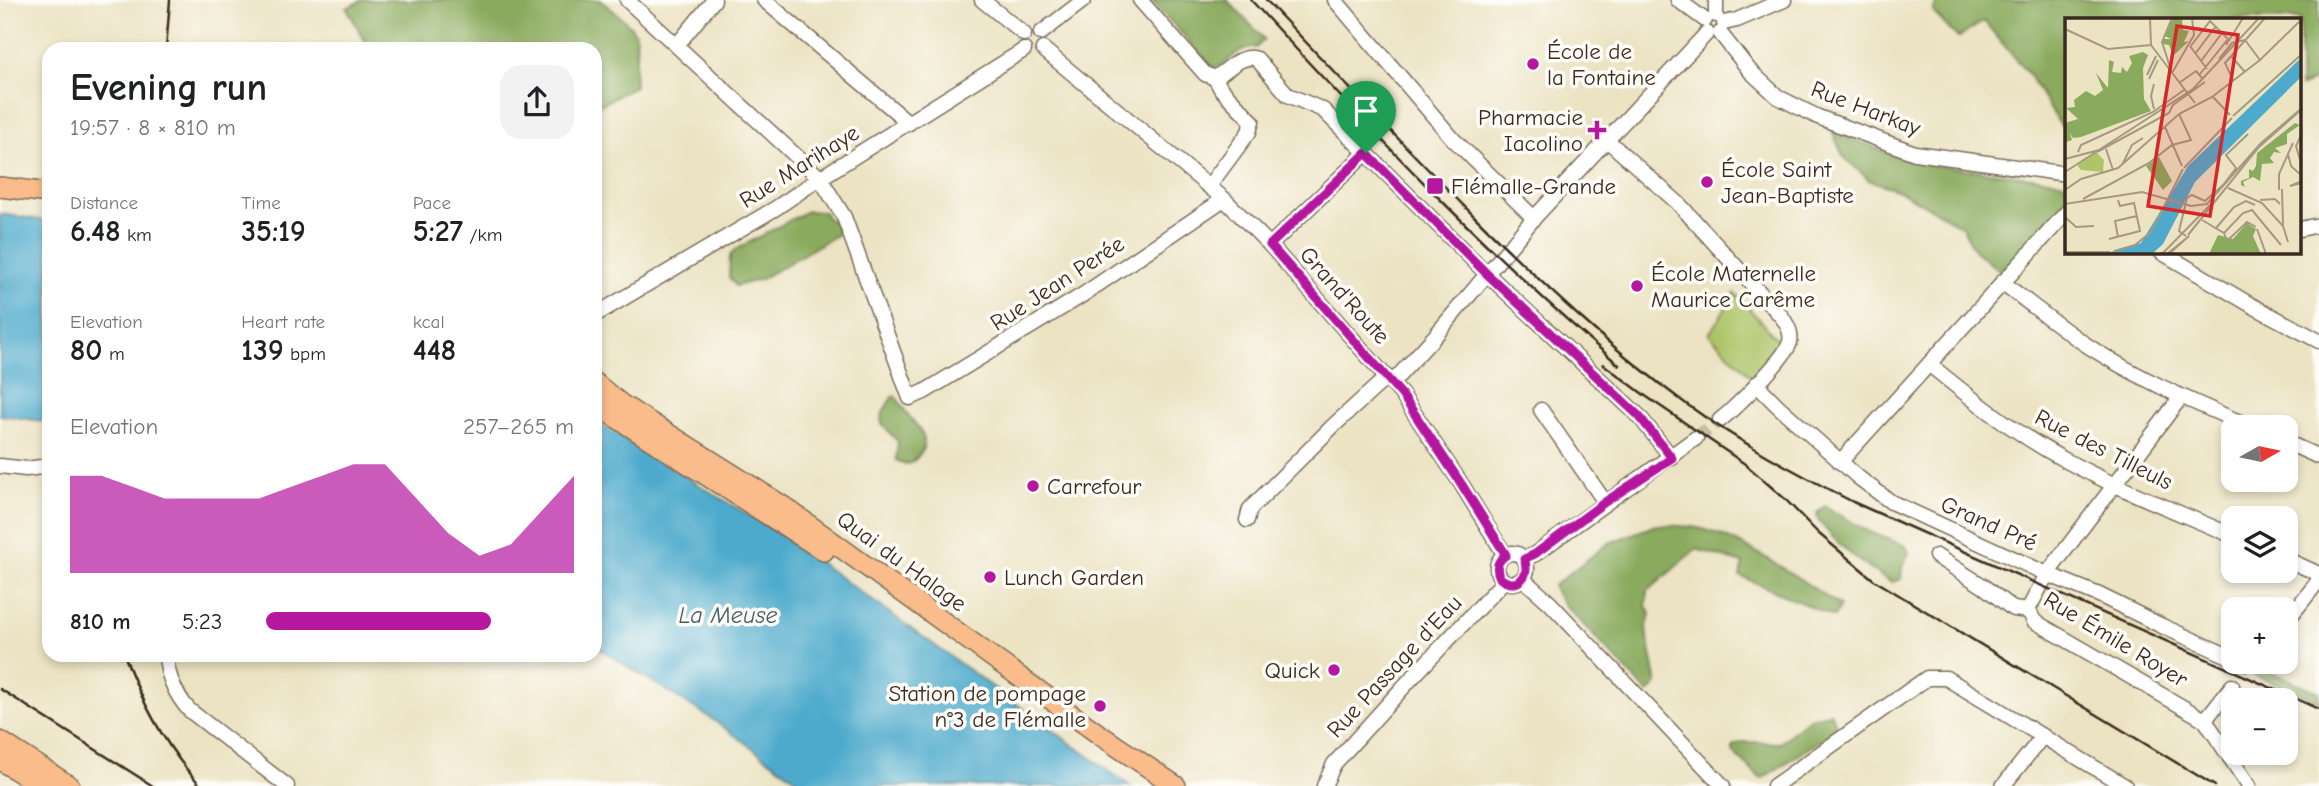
<!DOCTYPE html>
<html lang="en">
<head>
<meta charset="utf-8">
<style>
	body { margin:0; font-family:"Comic Neue",sans-serif; background:#f2f2f2; color:#202124; height:100vh; display:flex; flex-direction:column; font-size:26px; white-space:nowrap }
	* { box-sizing:border-box; margin:0 }
	p { font-size:23px; color:#757577 }
	.icon { flex:none; width:38px; height:38px; fill:none; stroke:currentColor; stroke-width:2; stroke-linecap:round; stroke-linejoin:round }
	.map { position:relative; flex:1; overflow:hidden }
	.panel { position:absolute; left:42px; top:42px; width:560px; height:620px; display:flex; flex-direction:column; background:#fff; border-radius:21px; box-shadow:0 4px 10px #0003 }
	.panel>* { flex:none }
	.needle { width:46px; rotate:81deg }
	.controls { position:absolute; left:2221px; top:415px; display:grid; gap:14px }
	.controls a { display:grid; place-items:center; width:77px; height:77px; border-radius:14px; background:#fff; box-shadow:0 4px 10px #0003; font-size:35px }
	.pin { position:absolute; display:grid; place-items:center; width:60px; height:60px; color:#fff; margin:-72px -30px; border-radius:50% 50% 50% 0; rotate:-45deg; box-shadow:0 0 7px #0007 }
	.pin .icon { rotate:45deg }
	.round { display:grid; place-items:center; flex:none; width:74px; height:74px; border-radius:21px; background:#f2f2f2 }
	.overview { display:flex; align-items:center; justify-content:space-between; height:119px; padding:0 28px }
	h1 { font-size:38px; font-weight:800; line-height:52px }
	.stats { display:grid; grid-template-columns:repeat(3,1fr); gap:10px; height:119px; padding:7px 28px }
	.stats div { display:grid; align-content:center }
	.stats b { font-size:30px; font-weight:800 }
	.stats small { font-size:19px; font-weight:400 }
	.stats p { font-size:19px }
	.chart { height:196px; padding:14px 28px }
	.chart p { display:flex; justify-content:space-between }
	.chart svg { width:100%; height:126px; margin-top:7px; fill:#b5179e; opacity:.7 }
	ul { padding:0 28px; list-style:none; font-size:23px }
	li { display:grid; grid-template-columns:112px 84px 1fr; align-items:center; height:52px }
	li i { height:18px; border-radius:9px; background:#b5179e }
	.map>svg:first-child { display:block }
	.green { fill:#aec469; stroke:#747744; stroke-width:2 }
	.forest { fill:#8aaa5d; stroke:#626a3e; stroke-width:2 }
	.water { fill:#4eaacc; stroke:#446a75; stroke-width:2 }
	.lines { fill:none; stroke-linecap:round; stroke-linejoin:round }
	.minor-tunnel { stroke:#c9bea2; stroke-width:14; stroke-dasharray:14 7; stroke-linecap:butt }
	.minor-casing { stroke:#796b58; stroke-width:17 }
	.major-casing { stroke:#796b58; stroke-width:22 }
	.minor { stroke:#fff; stroke-width:14 }
	.major { stroke:#f9bc8a; stroke-width:19 }
	.rail { stroke:#3b2a1e; stroke-width:2.5 }
	.route-casing { stroke:#fff; stroke-width:14 }
	.route { stroke:#b5179e; stroke-width:9 }
	.poi-dot { fill:#b5179e; stroke:#fdfcf7; stroke-width:2.5 }
	.labels { text-anchor:middle; stroke-width:7; stroke-linejoin:round; paint-order:stroke }
	.poi-label { font-size:23px; fill:#3b2a1e; stroke:#fdfcf7; text-anchor:start }
	.street-label { font-size:23px; fill:#3b2a1e; stroke:#fdfcf7 }
	.water-label { font-size:24px; font-style:italic; fill:#435d64; stroke:#fdfcf7 }
	.inset-road { fill:none; stroke:#a59981; stroke-width:2 }
	.view { fill:#d62828; fill-opacity:0.15; stroke:#d62828; stroke-width:3.5 }
	.inset-edge { fill:none; stroke:#3b2a1e; stroke-width:3.5 }
</style>
</head>
<body>
<div class="map">
<svg width="2319" height="786" viewBox="0 0 2319 786">
	<rect width="100%" height="100%" fill="#fdfcf7"/>
	<filter id="ink" filterUnits="userSpaceOnUse"><feTurbulence type="fractalNoise" baseFrequency=".0143" numOctaves="2"/><feDisplacementMap in="SourceGraphic" scale="14" xChannelSelector="R" yChannelSelector="G"/><feConvolveMatrix kernelMatrix="1 2 1 2 8 2 1 2 1" color-interpolation-filters="sRGB"/></filter>
	<filter id="wash" filterUnits="userSpaceOnUse"><feTurbulence type="fractalNoise" baseFrequency=".00686" numOctaves="4" result="noise"/><feDisplacementMap in="SourceGraphic" scale="28" xChannelSelector="R" yChannelSelector="G"/><feGaussianBlur stdDeviation="1.57" result="paint"/><feColorMatrix in="noise" values="0 0 0 0 0 0 0 0 0 0 0 0 0 0 0 0 0 1.4 0 .05"/><feComposite in="paint" operator="in"/></filter>
	<g filter="url(#wash)">
		<rect width="100%" height="100%" fill="#ece3c3"/>
		<!-- green -->
		<polygon class="green" points="1735,293 1781,344 1752,377 1709,334"/>
		<!-- forest -->
		<g class="forest">
			<path d="M362 0H601C611 10 626 19 634 31 640 41 633 72 635 86L595 108V49H369L347 8Z"/>
			<path d="M1151 0H1227L1264 39 1256 48C1232 46 1232 66 1213 68Z"/>
			<polygon points="1937,0 2319,0 2319,78 2300,87 2300,19 2067,19 2067,121 2061,126 2028,74 1984,21 1958,38 1933,12"/>
			<polygon points="1832,131 1886,152 1923,164 2049,179 2067,184 2067,202 2001,272 1974,250 1963,227 1898,190 1869,180 1843,156"/>
			<polygon points="807,211 824,212 828,219 837,222 838,234 761,279 736,286 729,278 730,256 735,250"/>
			<path d="M895 396C900 402 903 408 908 415 923 433 934 444 911 463L904 464 896 460 898 442C879 420 875 424 892 397Z"/>
			<path d="M1825 506 1869 532 1906 546 1909 553 1902 567 1901 579 1892 582C1868 570 1831 541 1817 517V513Z"/>
			<path d="M1656 525C1672 526 1690 525 1706 530 1748 542 1803 581 1840 606L1834 617 1740 576 1743 563 1696 549 1648 591 1646 606 1651 614 1646 628 1657 684 1648 693 1562 602 1553 586 1609 543Z"/>
			<polygon points="2256,666 2319,692 2319,702 2249,673"/>
			<polygon points="1830,712 1835,722 1836,730 1763,778 1760,778 1733,752 1733,746 1743,742 1780,743 1810,718 1821,716"/>
		</g>
		<!-- water -->
		<g class="water">
			<polygon points="0,214 49,221 49,422 0,415"/>
			<polygon points="595,421 784,537 1130,786 806,786 709,717 595,646"/>
		</g>
	</g>
	<g filter="url(#ink)">
		<g class="lines">
			<!-- minor-tunnel -->
			<polyline class="minor-tunnel" points="1696,438 1720,420"/>
			<defs>
				<g id="minor">
					<polyline points="627,0 820,178 844,217 910,398 924,392 1081,296 1224,199"/>
					<polyline points="764,0 909,123"/>
					<polyline points="982,0 1024,34"/>
					<path d="M1140 0 1205 74 1215 78C1228 70 1242 53 1257 59L1288 95 1323 110 1486 273 1639 416 1672 458"/>
					<polyline points="1335,0 1453,139 1534,218"/>
					<polyline points="1678,0 1705,20"/>
					<polyline points="1716,0 1716,15"/>
					<polyline points="1724,23 1737,20 1784,0"/>
					<polyline points="1041,33 1084,0"/>
					<polyline points="1720,33 1750,71 1778,97 1818,117 1915,153 2067,174"/>
					<polyline points="677,45 714,0"/>
					<polyline points="1043,49 1224,199 1270,245 1402,395 1462,485 1505,555"/>
					<path d="M1608 141 1678 203 1782 317C1787 325 1792 332 1790 342 1785 359 1735 408 1720 420"/>
					<polyline points="1209,186 1249,132 1252,121 1221,89 1215,78"/>
					<polyline points="2300,229 2319,225"/>
					<polyline points="1270,245 1366,153"/>
					<polyline points="2161,252 2251,305 2319,341"/>
					<path d="M2002 282C2030 304 2058 326 2088 346 2139 379 2195 403 2251 427"/>
					<polyline points="595,315 776,208 820,178 1024,50"/>
					<path d="M1929 364C1971 399 2015 433 2063 459 2118 489 2176 511 2233 536"/>
					<polyline points="1392,383 1435,336 1534,218 1707,33"/>
					<polyline points="1756,384 1779,407 1859,478 1891,502 2047,574 2099,595 2162,626 2233,658"/>
					<polyline points="1541,410 1605,502"/>
					<polyline points="2286,442 2319,457"/>
					<polyline points="1840,462 2067,212"/>
					<polyline points="0,466 26,469 49,466"/>
					<polyline points="1247,520 1250,509 1333,426 1387,377"/>
					<circle cx="1512" cy="568" r="15"/>
					<polyline points="1936,556 1983,586 2013,609 2029,611"/>
					<polyline points="1524,559 1535,554 1696,438"/>
					<polyline points="2286,559 2319,574"/>
					<polyline points="1523,579 1550,603 1723,786"/>
					<polyline points="2029,611 2034,621 2205,720 2249,786"/>
					<polyline points="2029,611 2029,608 2047,574 2181,397"/>
					<polyline points="2286,622 2319,580"/>
					<path d="M166 654C167 676 175 694 189 710L287 786"/>
					<polyline points="2241,662 2246,663 2252,662"/>
					<polyline points="2205,720 2232,686"/>
					<polyline points="1324,786 1334,764 1408,682 1504,581"/>
					<polyline points="1774,786 1927,678 1946,678 2125,786"/>
					<polyline points="2003,786 2043,736"/>
				</g>
				<g id="major">
					<polyline points="0,187 49,193"/>
					<polyline points="595,383 621,404 783,506 1100,735 1176,786"/>
					<polyline points="595,404 824,551"/>
					<polyline points="0,741 70,786"/>
					<polyline points="0,760 41,786"/>
				</g>
			</defs>
			<!-- minor casing -->
			<use href="#minor" class="minor-casing"/>
			<!-- major casing -->
			<use href="#major" class="major-casing"/>
			<!-- minor -->
			<use href="#minor" class="minor"/>
			<!-- major -->
			<use href="#major" class="major"/>
			<!-- rail -->
			<g class="rail">
				<path d="M1251 0C1368 128 1487 253 1619 365"/>
				<path d="M1266 0C1335 73 1404 146 1475 217 1541 283 1609 347 1685 403 1737 441 1795 472 1853 502L2319 709"/>
				<polyline points="166,49 170,0"/>
				<polyline points="1603,364 1647,397 1745,464 1785,499 1818,533 1874,580 2215,786"/>
				<path d="M124 654C142 703 166 748 201 786"/>
				<polyline points="0,689 153,786"/>
			</g>
		</g>
	</g>
	<g class="lines" filter="url(#ink)">
		<defs>
			<path id="route" d="M1366 153 1486 273 1639 416 1672 458 1605 502 1535 554 1524 559C1532 577 1515 591 1500 578 1495 568 1497 561 1506 555L1462 485 1402 395 1270 245Z"/>
		</defs>
		<!-- route casing -->
		<use href="#route" class="route-casing"/>
		<!-- route -->
		<use href="#route" class="route"/>
	</g>
	<!-- markers -->
	<g class="poi-dot">
		<circle cx="1533" cy="64" r="7"/>
		<path d="M1593.5 119.5h7v7h7v7h-7v7h-7v-7h-7v-7h7z"/>
		<circle cx="1707" cy="182" r="7"/>
		<rect x="1426" y="177" width="18" height="18" rx="3.5"/>
		<circle cx="1637" cy="286" r="7"/>
		<circle cx="1033" cy="486" r="7"/>
		<circle cx="990" cy="577" r="7"/>
		<circle cx="1334" cy="670" r="7"/>
		<circle cx="1100" cy="706" r="7"/>
	</g>
	<g class="labels">
		<!-- poi labels -->
		<g class="poi-label">
			<text x="1547" y="59">École de<tspan x="1547" dy="26">la Fontaine</tspan></text>
			<text x="1583" y="125" text-anchor="end">Pharmacie<tspan x="1583" dy="26">Iacolino</tspan></text>
			<text x="1721" y="177">École Saint<tspan x="1721" dy="26">Jean-Baptiste</tspan></text>
			<text x="1451" y="194">Flémalle-Grande</text>
			<text x="1651" y="281">École Maternelle<tspan x="1651" dy="26">Maurice Carême</tspan></text>
			<text x="1047" y="494">Carrefour</text>
			<text x="1004" y="585">Lunch Garden</text>
			<text x="1320" y="678" text-anchor="end">Quick</text>
			<text x="1086" y="701" text-anchor="end">Station de pompage<tspan x="1086" dy="26">n°3 de Flémalle</tspan></text>
		</g>
		<!-- street labels -->
		<g class="street-label">
			<text transform="translate(1866 108) rotate(21)" y="8">Rue Harkay</text>
			<text transform="translate(799 166) rotate(-32)" y="8">Rue Marihaye</text>
			<text transform="translate(1057 283) rotate(-33)" y="8">Rue Jean Perée</text>
			<text transform="translate(1345 295) rotate(48)" y="8">Grand'Route</text>
			<text transform="translate(2104 449) rotate(27)" y="8">Rue des Tilleuls</text>
			<text transform="translate(1989 523) rotate(24)" y="8">Grand Pré</text>
			<text transform="translate(902 561) rotate(36)" y="8">Quai du Halage</text>
			<text transform="translate(2116 639) rotate(31)" y="8">Rue Émile Royer</text>
			<text transform="translate(1394 666) rotate(-47)" y="8">Rue Passage d'Eau</text>
		</g>
		<!-- water labels -->
		<g class="water-label">
			<text x="728" y="623">La Meuse</text>
		</g>
	</g>
	<!-- overview -->
	<g transform="translate(2065 18)">
		<rect width="236" height="236" fill="#ece3c3"/>
		<path d="M31 134 39 142 38 154 16 152 12 147Z" fill="#aec469"/>
		<path d="M108 0H117L118 12 124 13 119 24 124 23 108 38 104 27 98 26V21H106L100 18ZM78 34 83 37 78 50 79 81 86 93 16 119 8 120 5 115 7 122 1 124 0 105 13 101 1 90 10 89 9 82 21 73 30 78 38 72 31 55 43 70 44 42 49 44 47 54 56 55 57 49 62 54 67 45 64 38ZM230 105 235 107 222 116V126L210 130 216 135 209 134 205 140 209 145 197 146 195 163 188 159 178 164 180 169 176 167V163L184 160V151L188 153 191 148 192 135ZM94 139 107 163 98 172 81 148ZM182 205 191 211 188 218 196 236H144L153 217 168 221Z" fill="#8aaa5d"/>
		<path d="M236 40V59L130 164 98 226 87 236H39L76 225 123 148Z" fill="#4eaacc"/>
		<path class="inset-road" d="M85 0 86 27 130 85M107 0 97 24 107 55M0 11 43 31 86 27M180 22 195 42M161 27 178 0M125 28 142 51M125 29 145 3 163 21 135 56M130 36 151 8M166 38 180 54M154 41 167 25 180 22M136 43 157 15M107 55 129 17 127 0M82 57 91 38M84 61 93 42M168 62 160 45 200 0M114 65 131 53 137 60M147 78 165 97M89 91 86 78 89 66M168 98 237 36M100 109 117 148M237 115 231 128 237 148M41 131 48 152M13 134 16 127 88 94 119 72M32 134 104 95 108 87 140 64M223 136 226 148 237 158M0 141 38 131M58 145 67 127 78 120M119 150 167 100M0 154 128 71 194 0M237 163 225 168 237 165M163 170 197 185 218 208 223 224M217 171 218 207M0 172 16 161 53 150 114 96 147 79 195 42 237 1M214 172V156L228 125M18 181 84 145 107 127 126 122 114 96M195 182 210 181 215 186M0 186 77 174 126 188 142 186 196 125 237 90M0 199 11 209 29 208M137 202 159 215 178 195 187 192 216 227M151 210 169 189 181 183 190 187M192 211 201 236M159 215 162 223 182 204 191 209M123 217 193 130 237 91M121 218 114 213 122 180 127 177 140 183 158 167 171 150 161 137 183 116M53 219 50 203 72 198M44 221 75 213 69 185 55 188 53 182M49 233 70 227 86 214 118 151M0 234H45M97 236 150 182M102 236 124 218 104 236"/>
		<path class="view" d="M112 8 173 17 145 198 83 188Z"/>
		<rect width="236" height="236" class="inset-edge"/>
	</g>
</svg>
<div class="controls">
<a><svg class="needle" viewBox="-14 -14 28 28"><path d="M0-13l5 13h-10z" fill="#e53935"/><path d="M0 13l5-13h-10z" fill="#757577"/></svg></a>
<a><svg class="icon" aria-label="layers" viewBox="0 0 24 24"><path d="M12 4l9 5-9 5-9-5zM3 14l9 5 9-5"/></svg></a>
<a>+</a>
<a>−</a>
</div>
<div class="pin" style="left:1366px;top:153px;background:#1e9e55"><svg class="icon" aria-label="arrive" viewBox="0 0 24 24"><path d="M6 21V4h12l-3 4 3 4H6"/></svg></div>
<section class="panel">
<div class="overview"><div><h1>Evening run</h1><p>19:57 · 8 × 810 m</p></div><a class="round"><svg class="icon" aria-label="share" viewBox="0 0 24 24"><path d="M12 15V3M7 8l5-5 5 5M5 13v7h14v-7"/></svg></a></div>
<div class="stats">
<div><p>Distance</p><b>6.48<small> km</small></b></div>
<div><p>Time</p><b>35:19</b></div>
<div><p>Pace</p><b>5:27<small> /km</small></b></div>
</div>
<div class="stats">
<div><p>Elevation</p><b>80<small> m</small></b></div>
<div><p>Heart rate</p><b>139<small> bpm</small></b></div>
<div><p>kcal</p><b>448</b></div>
</div>
<div class="chart"><p><span>Elevation</span>257–265 m</p>
<svg viewBox="0 0 160 44" preserveAspectRatio="none"><path d="M0 44V10L10 10L20 14L30 18L40 18L50 18L60 18L70 14L80 10L90 6L100 6L110 18L120 30L130 38L140 34L150 22L160 10V44z"/></svg>
</div>
<ul>
<li><b>810 m</b>5:23<i style="width:73%"></i></li>
</ul>
</section>
</div>
</body>
</html>
